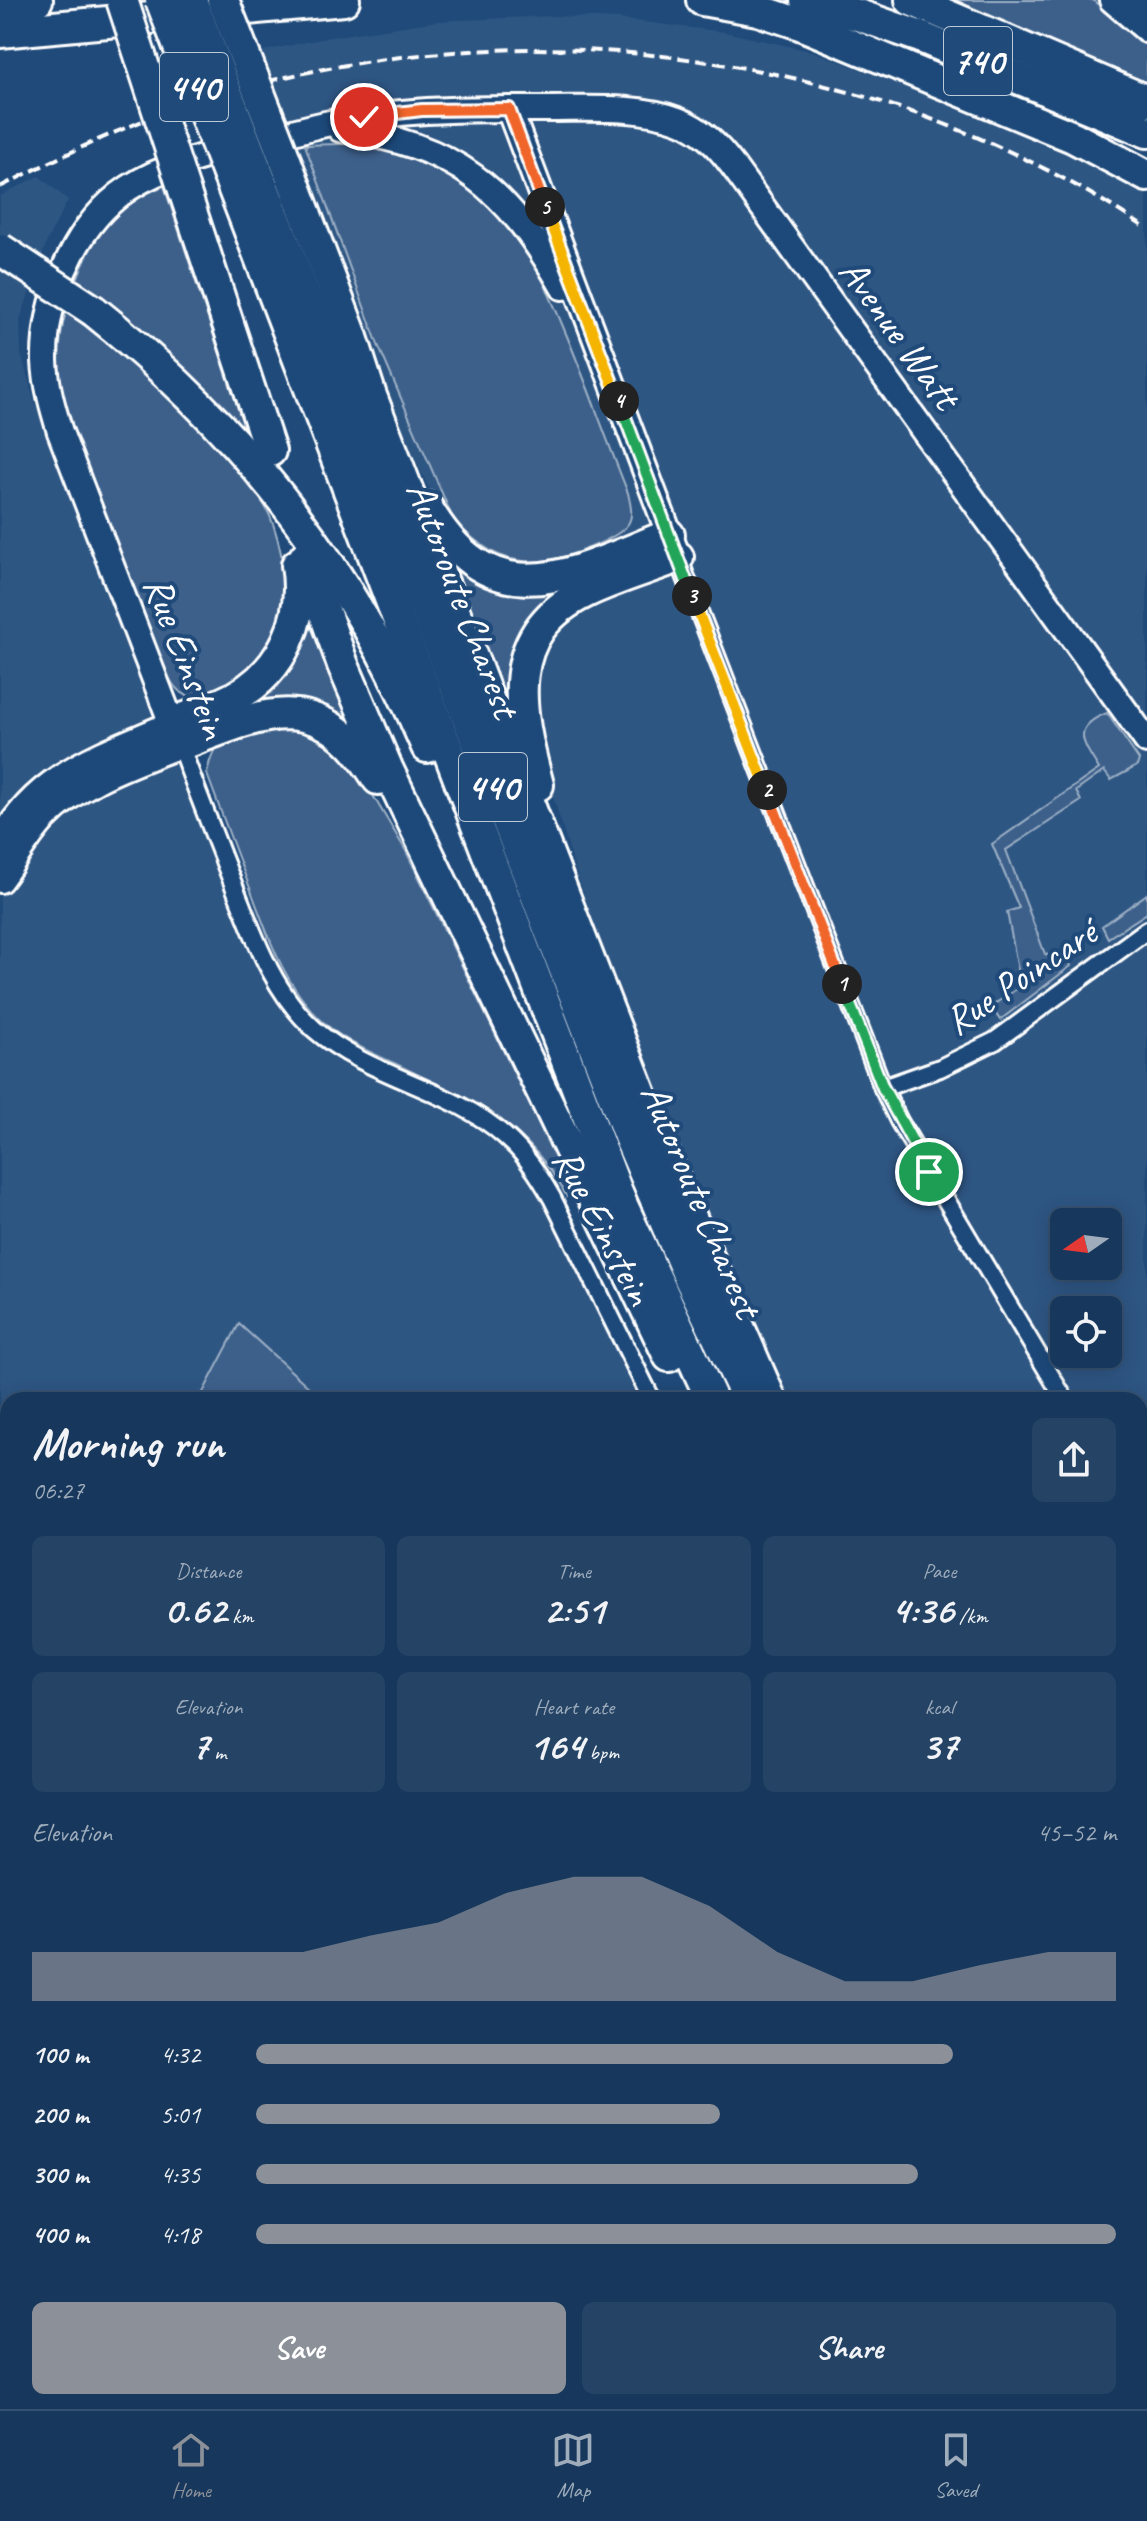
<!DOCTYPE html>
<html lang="en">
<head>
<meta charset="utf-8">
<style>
	body { margin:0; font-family:Caveat,sans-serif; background:#244365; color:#f1f3f6; height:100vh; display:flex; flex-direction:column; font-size:30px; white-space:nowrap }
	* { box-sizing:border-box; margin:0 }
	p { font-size:26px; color:#9eacbb }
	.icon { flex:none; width:44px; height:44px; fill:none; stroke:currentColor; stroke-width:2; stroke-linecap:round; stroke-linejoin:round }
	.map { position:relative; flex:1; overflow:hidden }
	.drawer { position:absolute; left:0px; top:1392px; width:1148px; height:1018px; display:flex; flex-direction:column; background:#17385c; border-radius:24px 24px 0 0; box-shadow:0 4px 20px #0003,0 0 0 2px #365272 }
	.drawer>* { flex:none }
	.needle { width:52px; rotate:256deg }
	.tools { position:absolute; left:1050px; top:1208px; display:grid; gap:16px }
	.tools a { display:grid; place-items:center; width:72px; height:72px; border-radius:12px; background:#17385c; box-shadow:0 4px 20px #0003,0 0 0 2px #365272; font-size:40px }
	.pin { position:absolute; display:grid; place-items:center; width:68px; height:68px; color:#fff; margin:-34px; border:4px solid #fff; border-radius:50%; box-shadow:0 2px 8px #0007 }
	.km { position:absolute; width:40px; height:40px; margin:-20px; border-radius:50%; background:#222; color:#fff; font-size:22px; line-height:40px; text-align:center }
	.round { display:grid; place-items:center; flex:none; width:84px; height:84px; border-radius:12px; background:#244365 }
	.summary { display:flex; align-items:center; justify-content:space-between; height:136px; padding:0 32px }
	h1 { font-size:44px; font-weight:800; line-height:60px }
	.figures { display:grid; grid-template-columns:repeat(3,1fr); gap:12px; height:136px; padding:8px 32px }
	.figures div { display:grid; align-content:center; border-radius:12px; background:#244365; text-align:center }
	.figures b { font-size:40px; font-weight:800 }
	.figures small { font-size:22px; font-weight:400 }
	.figures p { font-size:22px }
	.chart { height:224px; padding:16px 32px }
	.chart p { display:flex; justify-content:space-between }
	.chart svg { width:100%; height:144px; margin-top:8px; fill:#8c9099; opacity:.7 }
	.cta { display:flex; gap:16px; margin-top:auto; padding:16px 32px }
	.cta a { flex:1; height:92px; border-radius:12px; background:#8c9099; color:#fff; font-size:32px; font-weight:800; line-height:92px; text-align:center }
	.cta a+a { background:#244365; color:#f1f3f6 }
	ul { padding:0 32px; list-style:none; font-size:26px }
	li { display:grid; grid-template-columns:128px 96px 1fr; align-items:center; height:60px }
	li i { height:20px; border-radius:10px; background:#8c9099 }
	.menu { display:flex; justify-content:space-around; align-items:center; height:112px; border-top:2px solid #365272; background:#17385c; font-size:22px; color:#9eacbb }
	.menu a { display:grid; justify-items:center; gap:4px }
	.menu .on { color:#8c9099 }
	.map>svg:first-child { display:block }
	.built { fill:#2e5683; fill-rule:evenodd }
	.green { fill:#3c618b; stroke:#9eb0c5; stroke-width:2 }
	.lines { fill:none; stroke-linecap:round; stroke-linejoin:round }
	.street-casing { stroke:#fff; stroke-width:22 }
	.secondary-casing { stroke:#fff; stroke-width:30 }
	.highway-casing { stroke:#fff; stroke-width:36 }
	.street { stroke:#1f4a7a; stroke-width:16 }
	.secondary { stroke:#1f4a7a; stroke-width:24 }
	.highway { stroke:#1f4a7a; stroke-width:30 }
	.rail { stroke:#fff; stroke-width:4; stroke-dasharray:12 6; stroke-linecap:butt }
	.highway-bridge-casing { stroke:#fff; stroke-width:36; stroke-linecap:butt }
	.highway-bridge { stroke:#1f4a7a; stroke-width:30 }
	.split-1-casing { stroke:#fff; stroke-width:16 }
	.split-2-casing { stroke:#fff; stroke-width:16 }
	.split-3-casing { stroke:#fff; stroke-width:16 }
	.split-4-casing { stroke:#fff; stroke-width:16 }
	.split-5-casing { stroke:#fff; stroke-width:16 }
	.split-6-casing { stroke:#fff; stroke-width:16 }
	.split-1 { stroke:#22a559; stroke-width:10 }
	.split-2 { stroke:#f0652b; stroke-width:10 }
	.split-3 { stroke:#f5b400; stroke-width:10 }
	.split-4 { stroke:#22a559; stroke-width:10 }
	.split-5 { stroke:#f5b400; stroke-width:10 }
	.split-6 { stroke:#f0652b; stroke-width:10 }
	.labels { text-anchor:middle; stroke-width:8; stroke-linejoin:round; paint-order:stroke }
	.shield { fill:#1f4a7a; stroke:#bcc9d7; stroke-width:2 }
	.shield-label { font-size:38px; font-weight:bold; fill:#fff }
	.street-label { font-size:40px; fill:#fff; stroke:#1f4a7a }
</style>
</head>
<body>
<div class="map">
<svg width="1147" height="2409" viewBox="0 0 1147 2409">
	<rect width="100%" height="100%" fill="#1f4a7a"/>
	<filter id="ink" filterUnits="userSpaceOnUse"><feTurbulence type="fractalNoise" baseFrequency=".0125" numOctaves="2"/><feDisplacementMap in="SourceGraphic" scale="16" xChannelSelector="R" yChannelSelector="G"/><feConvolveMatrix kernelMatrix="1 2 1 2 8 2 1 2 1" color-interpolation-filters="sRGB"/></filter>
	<g filter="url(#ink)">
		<!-- built -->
		<g class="built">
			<path d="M553 16 618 19 725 32 815 52 1076 154 1147 194V1992L1140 1982V1400H782L697 1201 616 984 575 869 547 776 531 700 553 569 495 564 441 513 410 449 367 340 258 52 330 37 438 21ZM1064 1222H1108V1266H1064ZM1064 1310H1108V1354H1064Z"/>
			<polygon points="39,176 68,200 47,241 20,320 21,354 36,406 259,972 279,1002 303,1028 479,1123 521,1163 543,1199 645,1400 8,1400 8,2402 1140,2402 1140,2165 1147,2175 1147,2409 0,2409 0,196"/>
		</g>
		<!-- green -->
		<g class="green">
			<polygon points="955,0 1093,0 1147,45 1147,88"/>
			<path d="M305 145C335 144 366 142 396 150 438 161 484 192 511 227 534 257 549 293 564 329 587 383 606 439 628 493 630 503 634 515 628 524 617 540 568 557 548 560 533 563 513 561 499 555 481 547 467 534 454 521L378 345Z"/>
			<path d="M164 186 249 442 75 286C89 240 118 203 164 186Z"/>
			<path d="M66 311C120 353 170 394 216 444 236 467 257 488 270 516 280 540 291 593 284 617 281 629 273 647 266 656 253 674 212 703 189 696 178 693 173 685 168 676L65 409C57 375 57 345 66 311Z"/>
			<polygon points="447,551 566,584 565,592 508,720"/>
			<polygon points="313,618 357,728 256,709 248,704 306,619"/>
			<path d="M1107 713 1139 760 1137 766 1111 780 1104 771 1076 791 1081 801 1006 850 1045 954 1058 958 1066 953 1071 966 1000 1020 994 1011 993 1005 1021 986 1007 912 1019 908 992 844 1099 769C1085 745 1068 728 1107 713Z"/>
			<path d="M265 726 320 733 353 762 406 851 573 1194 567 1197C524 1118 470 1100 394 1063 368 1051 342 1040 321 1020 283 984 268 935 250 888 235 850 221 812 207 774 213 735 231 738 265 726Z"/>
			<polygon points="1147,894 1147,913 1108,938 1102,926"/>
			<polygon points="239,1324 323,1400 199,1400"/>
			<polygon points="0,1474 8,1479 8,1648 0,1646"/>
			<polygon points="0,1755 8,1756 8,1846 0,1847"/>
			<polygon points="878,2402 1080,2402 1089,2409 874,2409"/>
		</g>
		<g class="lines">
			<defs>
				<g id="street">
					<polyline points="678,557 883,1088 899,1121 1065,1400"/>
					<path d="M180 745C196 789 213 832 230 876 252 930 270 989 314 1029 370 1078 450 1087 505 1136 525 1153 539 1175 552 1198L652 1400"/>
					<polyline points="883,1088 940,1068 995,1041 1147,930"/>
					<polyline points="1140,1527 1147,1539"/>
					<polyline points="1140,2154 1147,2163"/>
				</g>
				<g id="secondary">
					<polyline points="1112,0 1147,30"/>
					<polyline points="1141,0 1147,6"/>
					<polyline points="509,109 676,552"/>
					<path d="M340 129C456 145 506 187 563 287"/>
					<path d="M0 844C36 773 104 754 171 724"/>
					<path d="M0 880C15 860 27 837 44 819 81 780 131 765 180 745L60 432C53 409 46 385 45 361 44 302 72 232 119 195 151 170 191 160 230 149 275 137 319 123 365 117 427 108 490 109 552 109 593 109 639 106 678 120 702 129 718 146 733 166L1147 741"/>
					<polyline points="0,2313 8,2328"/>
					<polyline points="47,2402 51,2409"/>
				</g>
				<g id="highway">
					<polyline points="702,0 758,10 800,24 1073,137 1147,176"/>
					<polyline points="806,0 861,16 918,36 1147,132"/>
					<polyline points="911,0 1147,101"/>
					<polyline points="0,4 37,0"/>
					<polyline points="0,32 344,0"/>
					<polyline points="284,157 351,334 371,396 671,1172 771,1400"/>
					<polyline points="255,166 630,1139 689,1277 748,1400"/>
					<polyline points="228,174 622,1205 712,1400"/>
					<polyline points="184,190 270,451"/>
					<path d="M94 311C243 430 353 571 427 747"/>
					<path d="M427 508C494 622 573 573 669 535"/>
					<polyline points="305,557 343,665 387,768 669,1356"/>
					<path d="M171 724C192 715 215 708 235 697 283 671 306 618 297 565"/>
					<path d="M180 745C266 712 319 685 378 779"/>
					<path d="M538 785C518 710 501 633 586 592 615 578 647 569 678 557"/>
					<polyline points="1140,2024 1147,2033"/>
					<polyline points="1140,2078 1147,2087"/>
				</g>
			</defs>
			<!-- street casing -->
			<use href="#street" class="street-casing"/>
			<!-- secondary casing -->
			<use href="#secondary" class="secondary-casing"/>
			<!-- highway casing -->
			<use href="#highway" class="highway-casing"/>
			<!-- street -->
			<use href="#street" class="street"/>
			<!-- secondary -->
			<use href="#secondary" class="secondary"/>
			<!-- highway -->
			<use href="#highway" class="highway"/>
			<!-- rail -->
			<path class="rail" d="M0 187C75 149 153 112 235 90 536 5 886 53 1147 229"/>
			<defs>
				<g id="highway-bridge">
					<polyline points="122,0 184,190"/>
					<polyline points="161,0 228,174"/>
					<polyline points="191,0 255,166"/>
					<polyline points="223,0 284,157"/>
					<polyline points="0,249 94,311"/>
				</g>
			</defs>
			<!-- highway-bridge casing -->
			<use href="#highway-bridge" class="highway-bridge-casing"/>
			<!-- highway-bridge -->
			<use href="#highway-bridge" class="highway-bridge"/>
		</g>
	</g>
	<g class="lines" filter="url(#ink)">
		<defs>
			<polyline id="split-1" points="842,984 883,1088 929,1172"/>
			<polyline id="split-2" points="767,790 842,984"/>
			<polyline id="split-3" points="692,596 767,790"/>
			<polyline id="split-4" points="619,401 692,596"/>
			<polyline id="split-5" points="545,207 619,401"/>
			<polyline id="split-6" points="364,117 422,110 509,109 545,207"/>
		</defs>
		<!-- split-1 casing -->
		<use href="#split-1" class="split-1-casing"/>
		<!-- split-2 casing -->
		<use href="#split-2" class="split-2-casing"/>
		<!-- split-3 casing -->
		<use href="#split-3" class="split-3-casing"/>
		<!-- split-4 casing -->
		<use href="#split-4" class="split-4-casing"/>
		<!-- split-5 casing -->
		<use href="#split-5" class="split-5-casing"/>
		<!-- split-6 casing -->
		<use href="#split-6" class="split-6-casing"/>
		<!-- split-1 -->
		<use href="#split-1" class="split-1"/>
		<!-- split-2 -->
		<use href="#split-2" class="split-2"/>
		<!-- split-3 -->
		<use href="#split-3" class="split-3"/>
		<!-- split-4 -->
		<use href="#split-4" class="split-4"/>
		<!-- split-5 -->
		<use href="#split-5" class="split-5"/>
		<!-- split-6 -->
		<use href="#split-6" class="split-6"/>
	</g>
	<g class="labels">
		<!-- shield labels -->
		<g class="shield">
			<rect x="944" y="27" width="68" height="68" rx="6"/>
			<rect x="160" y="53" width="68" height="68" rx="6"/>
			<rect x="459" y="753" width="68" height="68" rx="6"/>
		</g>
		<g class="shield-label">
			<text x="978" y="74">740</text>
			<text x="194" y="100">440</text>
			<text x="493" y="800">440</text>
		</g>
		<!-- street labels -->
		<g class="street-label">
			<text transform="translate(900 333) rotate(54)" y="14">Avenue Watt</text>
			<text transform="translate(464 599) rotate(69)" y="14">Autoroute Charest</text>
			<text transform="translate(187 657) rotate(69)" y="14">Rue Einstein</text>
			<text transform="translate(1020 976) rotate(-34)" y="14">Rue Poincaré</text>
			<text transform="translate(702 1200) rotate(67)" y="14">Autoroute Charest</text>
			<text transform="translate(604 1226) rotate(62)" y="14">Rue Einstein</text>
		</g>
	</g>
</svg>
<div class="tools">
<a><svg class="needle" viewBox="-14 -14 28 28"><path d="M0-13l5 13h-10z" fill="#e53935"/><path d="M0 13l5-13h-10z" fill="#9eacbb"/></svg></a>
<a><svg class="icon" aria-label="locate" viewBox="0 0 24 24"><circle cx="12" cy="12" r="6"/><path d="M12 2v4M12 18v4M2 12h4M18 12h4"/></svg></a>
</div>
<div class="pin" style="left:929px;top:1172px;background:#1e9e55"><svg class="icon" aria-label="arrive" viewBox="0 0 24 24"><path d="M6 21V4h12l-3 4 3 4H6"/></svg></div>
<div class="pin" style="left:364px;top:117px;background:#d93025"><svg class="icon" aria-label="check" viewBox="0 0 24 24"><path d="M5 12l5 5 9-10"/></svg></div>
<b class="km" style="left:842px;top:984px">1</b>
<b class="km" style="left:767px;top:790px">2</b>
<b class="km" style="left:692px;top:596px">3</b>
<b class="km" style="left:619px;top:401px">4</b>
<b class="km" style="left:545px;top:207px">5</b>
<section class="drawer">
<div class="summary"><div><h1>Morning run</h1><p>06:27</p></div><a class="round"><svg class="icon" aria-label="share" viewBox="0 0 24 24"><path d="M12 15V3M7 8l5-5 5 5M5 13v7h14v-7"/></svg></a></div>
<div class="figures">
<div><p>Distance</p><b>0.62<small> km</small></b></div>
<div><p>Time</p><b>2:51</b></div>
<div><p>Pace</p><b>4:36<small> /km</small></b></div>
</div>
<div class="figures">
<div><p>Elevation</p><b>7<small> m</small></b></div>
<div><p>Heart rate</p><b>164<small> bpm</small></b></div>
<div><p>kcal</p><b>37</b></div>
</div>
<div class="chart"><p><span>Elevation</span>45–52 m</p>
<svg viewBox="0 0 160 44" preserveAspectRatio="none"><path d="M0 44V29L10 29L20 29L30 29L40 29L50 24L60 20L70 11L80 6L90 6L100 15L110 29L120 38L130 38L140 33L150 29L160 29V44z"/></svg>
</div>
<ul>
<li><b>100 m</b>4:32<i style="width:81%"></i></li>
<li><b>200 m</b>5:01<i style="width:54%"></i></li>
<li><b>300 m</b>4:35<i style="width:77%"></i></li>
<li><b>400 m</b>4:18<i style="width:100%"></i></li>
</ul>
<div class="cta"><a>Save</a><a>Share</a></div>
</section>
</div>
<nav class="menu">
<a class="on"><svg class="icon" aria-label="home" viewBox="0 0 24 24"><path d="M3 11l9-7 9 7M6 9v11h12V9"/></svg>Home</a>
<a><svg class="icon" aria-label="map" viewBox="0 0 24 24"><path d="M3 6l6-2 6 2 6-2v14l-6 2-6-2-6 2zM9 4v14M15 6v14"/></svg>Map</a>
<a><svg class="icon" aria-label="saved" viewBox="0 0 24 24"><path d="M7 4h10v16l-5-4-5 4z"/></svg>Saved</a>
</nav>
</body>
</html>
